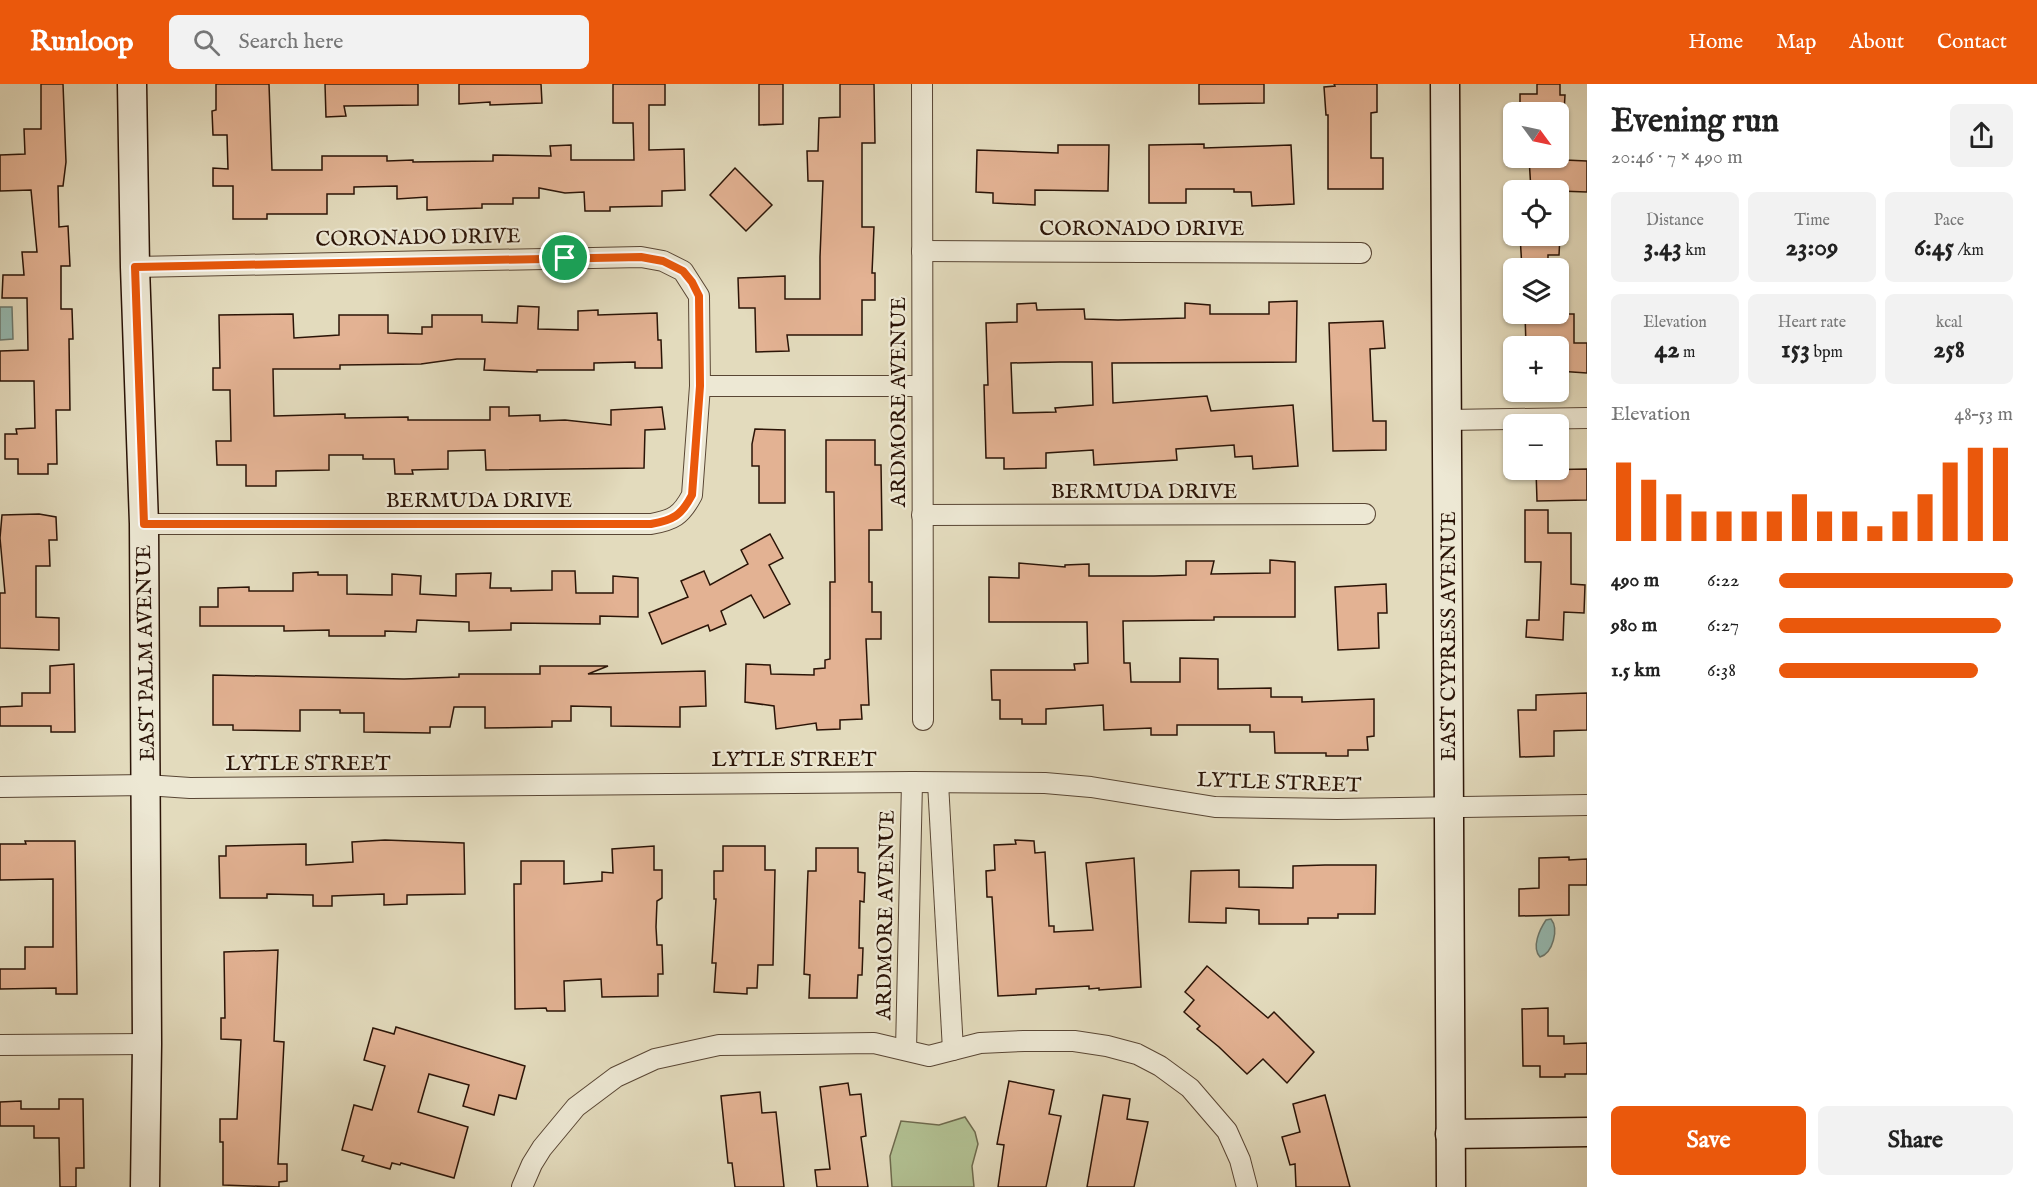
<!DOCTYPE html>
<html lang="en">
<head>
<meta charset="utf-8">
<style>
	body { margin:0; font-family:"IM FELL English",serif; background:#f2f2f2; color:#222; height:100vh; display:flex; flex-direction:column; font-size:22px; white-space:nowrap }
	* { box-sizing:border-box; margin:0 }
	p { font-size:20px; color:#767676 }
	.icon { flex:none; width:33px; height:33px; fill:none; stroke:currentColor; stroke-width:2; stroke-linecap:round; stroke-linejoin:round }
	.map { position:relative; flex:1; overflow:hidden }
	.side { display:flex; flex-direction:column; background:#fff; width:450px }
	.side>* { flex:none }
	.needle { width:39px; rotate:123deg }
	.fabs { position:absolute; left:1503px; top:18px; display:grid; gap:12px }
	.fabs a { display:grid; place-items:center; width:66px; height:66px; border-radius:9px; background:#fff; box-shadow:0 2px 4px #0004; font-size:30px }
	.pin { position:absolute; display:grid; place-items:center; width:51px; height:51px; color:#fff; margin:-26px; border:3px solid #fff; border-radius:50%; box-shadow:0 2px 6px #0007 }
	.round { display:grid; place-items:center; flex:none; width:63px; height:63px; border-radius:9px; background:#f2f2f2 }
	.summary { display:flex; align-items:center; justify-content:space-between; height:102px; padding:0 24px }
	h1 { font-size:33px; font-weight:800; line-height:45px }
	.metrics { display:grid; grid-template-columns:repeat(3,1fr); gap:9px; height:102px; padding:6px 24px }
	.metrics div { display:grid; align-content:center; border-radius:9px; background:#f2f2f2; text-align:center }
	.metrics b { font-size:26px; font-weight:800 }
	.metrics small { font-size:16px; font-weight:400 }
	.metrics p { font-size:16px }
	.chart { height:168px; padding:12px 24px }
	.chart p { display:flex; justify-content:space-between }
	.chart svg { width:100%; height:108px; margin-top:6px; stroke:#ea580c; stroke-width:6 }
	.primary-button { display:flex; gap:12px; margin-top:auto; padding:12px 24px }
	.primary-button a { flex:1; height:69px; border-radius:9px; background:#ea580c; color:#fff; font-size:24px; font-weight:800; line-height:69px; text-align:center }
	.primary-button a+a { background:#f2f2f2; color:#222 }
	ul { padding:0 24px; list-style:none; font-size:20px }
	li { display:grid; grid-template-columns:96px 72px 1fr; align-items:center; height:45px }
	li i { height:15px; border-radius:8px; background:#ea580c }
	header { display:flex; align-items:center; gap:36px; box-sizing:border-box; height:84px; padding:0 30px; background:#ea580c; color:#fff }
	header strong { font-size:28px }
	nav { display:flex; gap:33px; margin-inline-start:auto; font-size:21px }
	.search { width:420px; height:54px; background:#f2f2f2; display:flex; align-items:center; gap:15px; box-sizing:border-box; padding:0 21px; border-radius:9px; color:#767676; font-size:22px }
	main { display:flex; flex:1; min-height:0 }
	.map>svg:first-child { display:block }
	.green { fill:#b2c193; stroke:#6e6a4d; stroke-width:1.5 }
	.water { fill:#95bbb3; stroke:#6b786e; stroke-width:1.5 }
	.building { fill:#e3b293; stroke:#2b1407; stroke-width:1.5; fill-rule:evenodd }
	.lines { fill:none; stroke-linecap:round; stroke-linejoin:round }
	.street-casing { stroke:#594634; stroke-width:22 }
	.secondary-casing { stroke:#2b1407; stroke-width:31 }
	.street { stroke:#ede8d4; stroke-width:20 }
	.secondary { stroke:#ede8d4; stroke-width:28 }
	.route-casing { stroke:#fff; stroke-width:12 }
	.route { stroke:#ea580c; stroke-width:8 }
	.labels { text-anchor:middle; stroke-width:4.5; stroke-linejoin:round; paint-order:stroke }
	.street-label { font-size:21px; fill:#2b1407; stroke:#ede8d4 }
</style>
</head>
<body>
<header>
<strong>Runloop</strong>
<div class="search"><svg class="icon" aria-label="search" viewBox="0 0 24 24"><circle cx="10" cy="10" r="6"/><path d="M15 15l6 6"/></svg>Search here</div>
<nav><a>Home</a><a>Map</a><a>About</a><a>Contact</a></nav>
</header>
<main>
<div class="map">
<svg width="1587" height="1103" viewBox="0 0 1587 1103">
	<rect width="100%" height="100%" fill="#e3dbbd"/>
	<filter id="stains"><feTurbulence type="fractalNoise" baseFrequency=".00333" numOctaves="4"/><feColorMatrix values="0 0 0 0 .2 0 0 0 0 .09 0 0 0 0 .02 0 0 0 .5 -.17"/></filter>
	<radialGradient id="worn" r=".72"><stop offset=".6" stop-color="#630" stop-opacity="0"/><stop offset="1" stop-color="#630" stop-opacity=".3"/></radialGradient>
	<!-- green -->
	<polygon class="green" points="965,1033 975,1048 978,1060 972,1082 974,1103 892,1103 890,1072 901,1037 939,1041"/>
	<!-- water -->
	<g class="water">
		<polygon points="0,223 12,223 13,255 0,256"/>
		<path d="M1551 835C1559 845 1553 869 1540 873 1531 863 1540 845 1546 836Z"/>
	</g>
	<!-- building -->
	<g class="building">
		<polygon points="41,0 63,0 66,78 63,102 58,102 59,143 68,142 70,182 61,182 61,225 72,225 73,255 69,255 70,326 56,326 57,380 48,380 48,390 18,390 18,375 5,375 5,350 17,350 16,345 35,344 34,297 0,297 0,267 28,266 27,214 2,214 3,191 24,191 22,168 37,168 31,106 0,107 0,71 25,70 24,45 41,45"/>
		<polygon points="216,0 269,0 272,86 322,86 322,72 387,72 387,77 413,76 413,78 493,77 493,71 551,72 550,62 571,61 571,76 634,76 633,39 613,39 613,0 665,0 665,21 649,21 649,66 684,65 685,106 662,107 662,122 610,123 610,127 585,127 584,108 565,109 539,104 539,114 513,114 513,120 482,120 482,124 427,126 427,113 397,115 397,102 354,103 354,110 327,110 327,130 267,130 267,135 233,135 233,102 213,102 213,84 228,85 227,51 213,51 212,27 216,26"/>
		<polygon points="325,0 418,0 418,21 344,22 346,32 326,33"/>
		<polygon points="459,0 541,0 542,19 490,21 490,18 459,20"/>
		<polygon points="759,0 783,0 783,40 759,41"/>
		<polygon points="840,0 874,0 875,59 862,59 862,143 874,143 872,189 875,189 875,216 862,216 862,251 787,251 789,267 756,268 755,224 739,224 738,194 785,192 785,215 820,215 820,173 823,97 808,97 807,67 818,67 819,34 840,33"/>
		<polygon points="1199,0 1264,0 1264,19 1199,20"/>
		<polygon points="1334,0 1377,0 1377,28 1371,29 1371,74 1383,74 1383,105 1328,105 1328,31 1326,31 1324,3 1335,2"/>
		<polygon points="1537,0 1560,0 1560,11 1565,11 1564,28 1520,28 1520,10 1537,10"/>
		<polygon points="1204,60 1204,64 1291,61 1294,120 1252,122 1251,108 1234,108 1234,105 1186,105 1186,119 1149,119 1149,61"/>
		<polygon points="1058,61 1109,61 1108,107 1035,106 1035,121 993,119 993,109 976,108 977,66 1058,69"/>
		<polygon points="1529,74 1565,74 1565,76 1587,77 1587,108 1531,106"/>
		<polygon points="735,84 772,121 746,147 710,111"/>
		<polygon points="1520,152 1560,152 1559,171 1548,171 1548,184 1522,184"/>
		<path d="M1297 217 1296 278 1112 279 1113 319 1207 312 1211 327 1293 321 1298 382 1253 385 1252 372 1235 373 1234 361 1176 365 1177 376 1094 381 1093 366 1046 369V384L1004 385V374H986L984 301H988L986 239 1017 238V220L1036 219 1037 226 1084 225 1085 235 1118 236 1185 234V219L1210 221V230H1269V218ZM1060 278H1092L1093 321 1055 324 1056 328 1013 329 1011 279Z"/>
		<polygon points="518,222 539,223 538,245 578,246 578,227 598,226 598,231 657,229 658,256 661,256 662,284 635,284 635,278 594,279 594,286 537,286 537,288 484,286 485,275 457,275 421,280 340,281 340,285 273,285 274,332 345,330 345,334 408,333 408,336 490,336 490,323 509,323 509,332 540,331 540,337 565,336 611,341 611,326 662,323 665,345 645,346 644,384 486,386 485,366 448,367 448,385 412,386 413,390 395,390 394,375 363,375 363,371 329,371 329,386 276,387 276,402 246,402 246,381 217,381 216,357 231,357 230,306 213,306 213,284 220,284 219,231 293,230 294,254 339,251 339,231 388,231 388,249 422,250 422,243 432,243 432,231 482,231 482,238 517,239"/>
		<polygon points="1525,230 1574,230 1574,259 1587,259 1587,289 1558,287 1558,262 1526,262"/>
		<polygon points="1383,237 1385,264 1370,265 1373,337 1386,337 1386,366 1333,367 1329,239"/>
		<polygon points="755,345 785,346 785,419 759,419 759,382 752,382 752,360"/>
		<polygon points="826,356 875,356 875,381 881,381 882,446 869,446 869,498 872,498 872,528 881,528 881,555 866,555 869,621 861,621 862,635 840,636 840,645 817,646 816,639 776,645 774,622 745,618 746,580 770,581 771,590 814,591 814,585 825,584 825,576 830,575 830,498 835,498 834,408 826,408"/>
		<polygon points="1587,385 1587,416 1537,417 1536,386"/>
		<polygon points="1525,426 1548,426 1548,449 1571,449 1571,500 1585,501 1584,529 1564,528 1563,556 1526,553 1527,536 1539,536 1541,478 1525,478"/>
		<polygon points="39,430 56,433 57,456 49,456 50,482 36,482 36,533 59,534 59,566 0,564 0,509 5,509 0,454 2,431"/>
		<polygon points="770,450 783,474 769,481 790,520 764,534 751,511 721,527 726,540 710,547 708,541 662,560 649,529 688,513 681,497 704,487 710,501 748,480 741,466"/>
		<polygon points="1270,476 1295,478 1295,533 1214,533 1214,536 1123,537 1124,579 1130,579 1131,598 1180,598 1180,574 1218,575 1218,605 1271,604 1271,613 1302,613 1302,618 1374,615 1374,652 1367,653 1368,666 1348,666 1348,672 1326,672 1326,669 1275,669 1274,648 1250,648 1250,641 1177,641 1177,651 1151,651 1151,644 1104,646 1103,621 1046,625 1046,640 1022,640 1022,635 1000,635 1000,616 992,616 991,586 1075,586 1074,580 1088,579 1087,538 989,538 989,493 1019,494 1019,479 1065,483 1065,481 1089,480 1089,492 1154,492 1186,491 1186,477 1214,477 1211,490 1270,489"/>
		<polygon points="552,487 575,487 576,509 613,509 613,492 638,494 638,533 600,532 600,540 511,539 511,546 469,547 469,538 417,536 416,548 385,547 385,552 329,552 329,546 284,547 284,542 200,542 200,523 218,523 218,504 249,503 249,507 293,507 293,489 318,488 318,491 347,491 347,510 392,511 392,490 421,492 420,510 456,512 456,490 491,489 490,504 511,504 511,507 552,506"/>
		<polygon points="1386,500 1387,529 1378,529 1379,564 1338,566 1335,503"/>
		<polygon points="74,580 75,648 51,648 51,642 0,642 0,623 22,622 22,609 50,609 50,582"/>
		<polygon points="540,582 608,582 588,590 705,587 706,622 680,623 680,643 611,642 611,623 571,622 571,637 552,637 552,643 485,644 485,623 454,623 450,643 430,643 430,649 364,648 364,629 340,629 340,626 300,626 300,647 233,646 233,641 213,641 213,591 404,595 459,593 459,590 540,590"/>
		<polygon points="1587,609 1587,646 1554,647 1554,672 1520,673 1518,626 1536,626 1536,611"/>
		<polygon points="385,756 464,759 465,810 407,811 407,820 384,821 384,810 332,812 332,822 313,822 313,811 267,810 267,814 220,814 219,772 226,772 226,762 306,760 306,781 353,778 352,758"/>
		<polygon points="1015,756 1034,757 1035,769 1045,768 1049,842 1054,842 1054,848 1093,846 1086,779 1134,774 1141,903 1099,906 1099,904 1089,905 1089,902 1036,905 1036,910 998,912 992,813 987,813 986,787 995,786 994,761 1016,760"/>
		<polygon points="25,757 75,757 77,910 56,910 56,904 0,905 0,885 25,885 25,863 53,863 53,795 0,796 0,760 26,760"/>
		<polygon points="654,762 654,786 662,786 662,814 657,817 656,843 657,861 662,861 663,890 658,890 658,912 602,913 601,895 564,897 565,927 547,927 546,924 515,925 514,800 521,800 521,777 564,777 564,800 602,797 602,788 613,789 612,765"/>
		<polygon points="723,762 765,762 765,786 775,786 773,881 758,881 757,904 747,904 747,910 714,908 716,879 712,879 716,815 714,815 714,787 723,787"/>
		<polygon points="816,764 858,764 858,788 865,789 864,818 860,817 859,864 863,864 862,891 858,891 857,914 809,914 810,891 804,890 808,787 816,787"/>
		<polygon points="1569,773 1569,776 1587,775 1587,801 1569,801 1569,831 1519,832 1519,805 1539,804 1539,774"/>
		<polygon points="1325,781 1376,781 1375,830 1338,830 1338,834 1308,834 1308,840 1259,840 1259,826 1226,824 1226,839 1189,838 1191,787 1239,786 1239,803 1293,804 1293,782"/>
		<polygon points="278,866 274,957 284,958 278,1080 287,1080 287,1097 279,1098 279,1103 223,1101 223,1058 220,1058 220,1035 237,1035 241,956 221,955 221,934 225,934 224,868"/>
		<polygon points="1207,882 1268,934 1274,928 1314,968 1287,999 1263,975 1247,990 1219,963 1197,945 1200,942 1184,928 1194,916 1185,908"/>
		<polygon points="1548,924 1548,952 1564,952 1564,960 1587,959 1587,990 1565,990 1565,993 1540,993 1540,982 1523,982 1522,925"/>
		<polygon points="396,943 525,982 516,1015 499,1011 494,1031 463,1022 469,1001 429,990 418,1028 468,1043 454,1094 401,1079 400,1081 392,1079 390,1085 362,1077 364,1072 342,1066 354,1021 372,1026 385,982 364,976 373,944 394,950"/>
		<polygon points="1009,997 1054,1006 1049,1030 1061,1032 1046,1103 998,1103 1004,1061 997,1060"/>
		<polygon points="848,999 850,1011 861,1010 866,1052 861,1053 868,1103 817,1103 815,1086 830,1085 820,1003"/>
		<polygon points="760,1008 762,1029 776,1028 784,1103 735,1103 732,1079 728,1079 721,1012"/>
		<polygon points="1103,1011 1130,1015 1127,1035 1148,1038 1134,1103 1087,1103"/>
		<polygon points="1325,1011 1350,1103 1296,1103 1295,1080 1290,1081 1282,1053 1300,1048 1293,1020"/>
		<polygon points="59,1015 83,1015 84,1084 76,1084 76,1103 60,1103 59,1054 34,1054 34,1042 0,1042 0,1018 21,1017 21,1025 59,1025"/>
	</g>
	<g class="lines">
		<defs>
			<g id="street">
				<polyline points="922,0 923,636"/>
				<polyline points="922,167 1361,169"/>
				<path d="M135 183 641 173 663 177 683 187 699 212 700 302 692 411C681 432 673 436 651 440H144"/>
				<polyline points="700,302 921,302"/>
				<polyline points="1447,336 1587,334"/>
				<polyline points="922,431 1365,430"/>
				<polyline points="938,699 953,966"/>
				<polyline points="0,703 146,701 190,704 912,698 1045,699 1091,703 1215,723 1337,725 1587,721"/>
				<polyline points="0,961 147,960"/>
				<polyline points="906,966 912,698"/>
				<polyline points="522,1103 532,1080 542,1064 576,1023 616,993 655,975 719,961 874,959 929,972 980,959 1024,957 1074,957 1107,962 1137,970 1160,982 1190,1004 1227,1047 1240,1076 1247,1103"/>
			</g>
			<g id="secondary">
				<polyline points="132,0 135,183 144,440 147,960 145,1103"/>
				<polyline points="1445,0 1451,1103"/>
				<polyline points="1450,1050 1587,1048"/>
			</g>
		</defs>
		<!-- street casing -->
		<use href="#street" class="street-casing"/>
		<!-- secondary casing -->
		<use href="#secondary" class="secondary-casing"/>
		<!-- street -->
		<use href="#street" class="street"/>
		<!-- secondary -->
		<use href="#secondary" class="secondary"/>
	</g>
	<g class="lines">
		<defs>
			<path id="route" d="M641 173 663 177 683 187 692 198 699 212 700 302 692 411C681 432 673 436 651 440H144L135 183Z"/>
		</defs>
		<!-- route casing -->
		<use href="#route" class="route-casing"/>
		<!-- route -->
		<use href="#route" class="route"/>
	</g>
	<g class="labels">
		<!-- street labels -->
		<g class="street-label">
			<text x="1142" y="151">CORONADO DRIVE</text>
			<text transform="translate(418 153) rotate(-1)" y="7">CORONADO DRIVE</text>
			<text transform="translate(898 318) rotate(-90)" y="7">ARDMORE AVENUE</text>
			<text x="1144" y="414">BERMUDA DRIVE</text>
			<text x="479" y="423">BERMUDA DRIVE</text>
			<text transform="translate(1448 552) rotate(-90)" y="7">EAST CYPRESS AVENUE</text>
			<text transform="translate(145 569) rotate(-91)" y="7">EAST PALM AVENUE</text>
			<text x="794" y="682">LYTLE STREET</text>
			<text x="308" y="686">LYTLE STREET</text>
			<text transform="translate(1279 698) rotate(2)" y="7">LYTLE STREET</text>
			<text transform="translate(885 831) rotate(-89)" y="7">ARDMORE AVENUE</text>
		</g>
	</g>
	<rect width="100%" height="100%" filter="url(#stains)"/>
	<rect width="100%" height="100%" fill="url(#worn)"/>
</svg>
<div class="fabs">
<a><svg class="needle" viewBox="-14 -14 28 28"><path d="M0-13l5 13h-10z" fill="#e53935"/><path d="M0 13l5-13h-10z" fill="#767676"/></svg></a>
<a><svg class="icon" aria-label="locate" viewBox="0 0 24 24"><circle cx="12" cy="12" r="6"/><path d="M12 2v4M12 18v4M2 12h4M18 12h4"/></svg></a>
<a><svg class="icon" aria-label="layers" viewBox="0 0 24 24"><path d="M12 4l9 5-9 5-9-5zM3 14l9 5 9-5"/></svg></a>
<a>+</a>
<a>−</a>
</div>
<div class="pin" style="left:565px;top:174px;background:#1e9e55"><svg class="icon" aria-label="arrive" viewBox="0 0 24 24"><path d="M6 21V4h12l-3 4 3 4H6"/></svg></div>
</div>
<section class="side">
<div class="summary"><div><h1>Evening run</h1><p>20:46 · 7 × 490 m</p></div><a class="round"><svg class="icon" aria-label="share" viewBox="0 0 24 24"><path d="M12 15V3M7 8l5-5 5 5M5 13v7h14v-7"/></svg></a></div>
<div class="metrics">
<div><p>Distance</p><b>3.43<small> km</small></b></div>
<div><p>Time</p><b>23:09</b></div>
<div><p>Pace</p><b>6:45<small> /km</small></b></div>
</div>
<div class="metrics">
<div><p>Elevation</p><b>42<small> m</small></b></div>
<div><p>Heart rate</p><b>153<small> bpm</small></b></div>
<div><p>kcal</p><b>258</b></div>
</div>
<div class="chart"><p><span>Elevation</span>48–53 m</p>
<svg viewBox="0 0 160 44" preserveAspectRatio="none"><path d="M5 44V12M15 44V19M25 44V25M35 44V32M45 44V32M55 44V32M65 44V32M75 44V25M85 44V32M95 44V32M105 44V38M115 44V32M125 44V25M135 44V12M145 44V6M155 44V6"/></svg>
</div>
<ul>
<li><b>490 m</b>6:22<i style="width:100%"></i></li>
<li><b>980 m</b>6:27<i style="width:95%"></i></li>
<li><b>1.5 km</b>6:38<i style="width:85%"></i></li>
</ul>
<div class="primary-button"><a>Save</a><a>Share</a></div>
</section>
</main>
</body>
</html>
